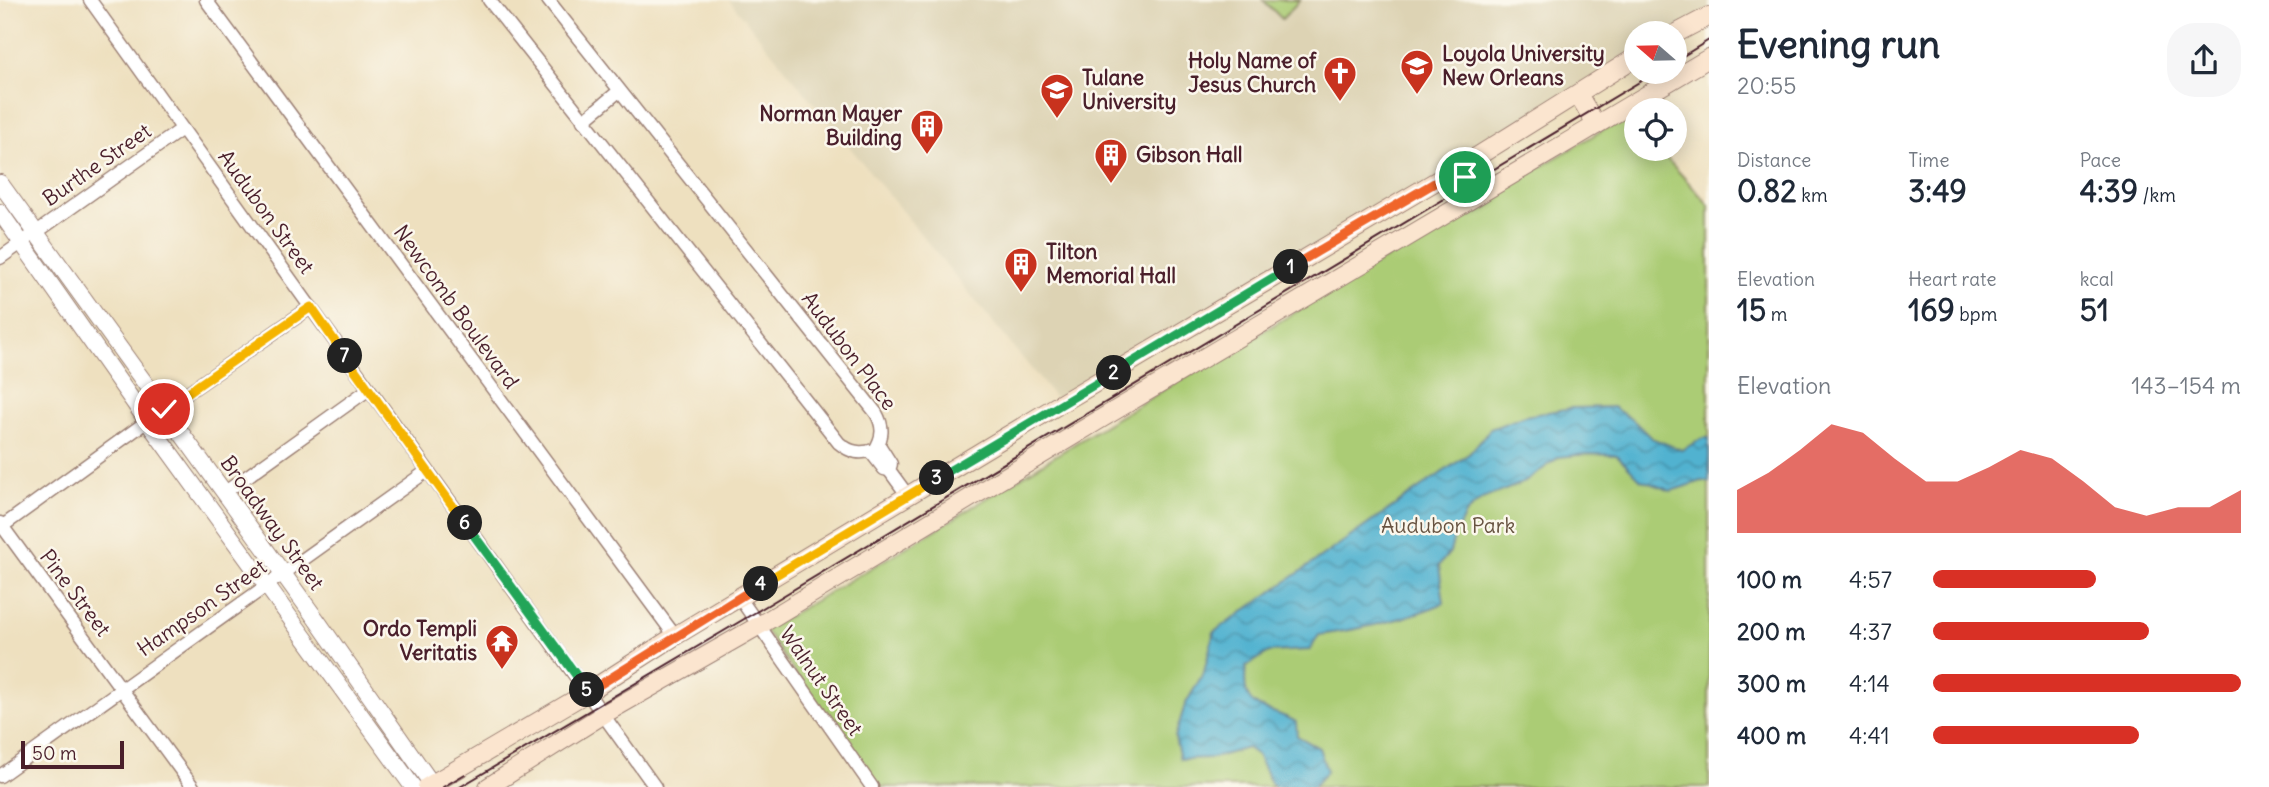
<!DOCTYPE html>
<html lang="en">
<head>
<meta charset="utf-8">
<style>
	body { margin:0; font-family:Delius,sans-serif; background:#f6f6f7; color:#1f2937; height:100vh; display:flex; flex-direction:column; font-size:26px; white-space:nowrap }
	* { box-sizing:border-box; margin:0 }
	p { font-size:23px; color:#747a83 }
	.icon { flex:none; width:38px; height:38px; fill:none; stroke:currentColor; stroke-width:2; stroke-linecap:round; stroke-linejoin:round }
	.map { position:relative; flex:1; overflow:hidden }
	.panel { display:flex; flex-direction:column; background:#fff; width:560px }
	.panel>* { flex:none }
	.needle { width:46px; rotate:290deg }
	.fabs { position:absolute; left:1624px; top:21px; display:grid; gap:14px }
	.fabs a { display:grid; place-items:center; width:63px; height:63px; border-radius:50%; background:#fff; box-shadow:0 4px 18px #0003; font-size:35px }
	.scale { position:absolute; left:21px; bottom:18px; width:103px; box-sizing:border-box; padding-left:7px; border:4px solid #4a1f2b; border-top:0; font-size:19px; line-height:24px; white-space:nowrap; color:#4a1f2b; -webkit-text-stroke:5px #fbf7ec; paint-order:stroke }
	.pin { position:absolute; display:grid; place-items:center; width:60px; height:60px; color:#fff; margin:-30px; border:4px solid #fff; border-radius:50%; box-shadow:0 2px 7px #0007 }
	.km { position:absolute; width:35px; height:35px; margin:-18px; border-radius:50%; background:#222; color:#fff; font-size:19px; line-height:35px; text-align:center }
	.round { display:grid; place-items:center; flex:none; width:74px; height:74px; border-radius:28px; background:#f6f6f7 }
	.head { display:flex; align-items:center; justify-content:space-between; height:119px; padding:0 28px }
	h1 { font-size:38px; font-weight:700; line-height:52px }
	.figures { display:grid; grid-template-columns:repeat(3,1fr); gap:10px; height:119px; padding:7px 28px }
	.figures div { display:grid; align-content:center }
	.figures b { font-size:30px; font-weight:700 }
	.figures small { font-size:19px; font-weight:400 }
	.figures p { font-size:19px }
	.chart { height:196px; padding:14px 28px }
	.chart p { display:flex; justify-content:space-between }
	.chart svg { width:100%; height:126px; margin-top:7px; fill:#d93025; opacity:.7 }
	ul { padding:0 28px; list-style:none; font-size:23px }
	li { display:grid; grid-template-columns:112px 84px 1fr; align-items:center; height:52px }
	li i { height:18px; border-radius:9px; background:#d93025 }
	main { display:flex; flex:1; min-height:0 }
	.map>svg:first-child { display:block }
	.built { fill:#ddd3b4 }
	.park { fill:#abcc75; stroke:#7a7650; stroke-width:2 }
	.water { fill:url(#water-waves); stroke:#4e687e; stroke-width:2 }
	.lines { fill:none; stroke-linecap:round; stroke-linejoin:round }
	.minor-casing { stroke:#9c8075; stroke-width:15 }
	.tertiary-casing { stroke:#9c8075; stroke-width:18 }
	.secondary-casing { stroke:#9c8075; stroke-width:20 }
	.minor { stroke:#fff; stroke-width:12 }
	.tertiary { stroke:#fff; stroke-width:16 }
	.secondary { stroke:#fbe5cf; stroke-width:18 }
	.tram { stroke:#4a1f2b; stroke-width:2 }
	.split-1-casing { stroke:#fff; stroke-width:14 }
	.split-2-casing { stroke:#fff; stroke-width:14 }
	.split-3-casing { stroke:#fff; stroke-width:14 }
	.split-4-casing { stroke:#fff; stroke-width:14 }
	.split-5-casing { stroke:#fff; stroke-width:14 }
	.split-6-casing { stroke:#fff; stroke-width:14 }
	.split-7-casing { stroke:#fff; stroke-width:14 }
	.split-8-casing { stroke:#fff; stroke-width:14 }
	.split-1 { stroke:#f0652b; stroke-width:9 }
	.split-2 { stroke:#22a559; stroke-width:9 }
	.split-3 { stroke:#22a559; stroke-width:9 }
	.split-4 { stroke:#f5b400; stroke-width:9 }
	.split-5 { stroke:#f0652b; stroke-width:9 }
	.split-6 { stroke:#22a559; stroke-width:9 }
	.split-7 { stroke:#f5b400; stroke-width:9 }
	.split-8 { stroke:#f5b400; stroke-width:9 }
	.labels { text-anchor:middle; stroke-width:5; stroke-linejoin:round; paint-order:stroke }
	.poi-label { font-size:21px; font-weight:bold; fill:#4a1f2b; stroke:#fbf7ec; text-anchor:start }
	.street-label { font-size:21px; fill:#4a1f2b; stroke:#fbf7ec }
	.park-label { font-size:21px; fill:#675341; stroke:#fbf7ec }
</style>
</head>
<body>
<main>
<div class="map">
<svg width="1709" height="787" viewBox="0 0 1709 787">
	<defs>
		<pattern id="water-waves" width="16" height="10" patternUnits="userSpaceOnUse" patternTransform="scale(1.75)"><rect width="16" height="10" fill="#51b2d0"/><path d="M0 5q4-4 8 0t8 0" fill="none" stroke="#4590a9"/></pattern>
	</defs>
	<rect width="100%" height="100%" fill="#fbf7ec"/>
	<filter id="ink" filterUnits="userSpaceOnUse"><feTurbulence type="fractalNoise" baseFrequency=".0143" numOctaves="2"/><feDisplacementMap in="SourceGraphic" scale="14" xChannelSelector="R" yChannelSelector="G"/><feConvolveMatrix kernelMatrix="1 2 1 2 8 2 1 2 1" color-interpolation-filters="sRGB"/></filter>
	<filter id="wash" filterUnits="userSpaceOnUse"><feTurbulence type="fractalNoise" baseFrequency=".00686" numOctaves="4" result="noise"/><feDisplacementMap in="SourceGraphic" scale="28" xChannelSelector="R" yChannelSelector="G"/><feGaussianBlur stdDeviation="1.57" result="paint"/><feColorMatrix in="noise" values="0 0 0 0 0 0 0 0 0 0 0 0 0 0 0 0 0 1.4 0 .05"/><feComposite in="paint" operator="in"/></filter>
	<g filter="url(#wash)">
		<rect width="100%" height="100%" fill="#eee0bf"/>
		<!-- built -->
		<polygon class="built" points="729,0 1709,0 1709,17 1675,33 1636,33 1636,58 1060,404"/>
		<!-- park -->
		<g class="park">
			<polygon points="1263,0 1300,0 1282,19"/>
			<polygon points="1628,115 1636,124 1636,149 1658,149 1709,205 1709,787 874,787 765,630 932,532 1108,423"/>
		</g>
		<!-- water -->
		<path class="water" d="M1613 407 1635 422 1651 438 1682 450 1703 438H1709V482L1702 481 1671 491 1641 480 1617 455 1587 454 1559 457 1525 482 1482 499 1466 513 1455 534 1450 552 1439 565 1444 603C1404 620 1363 629 1319 635L1310 650 1269 652 1246 667C1240 715 1265 704 1296 722L1297 736 1319 748 1327 771 1313 787H1276L1271 783 1257 755 1247 748 1213 758 1180 759 1175 737 1185 705 1204 672 1214 632 1470 453 1490 429 1525 416 1571 408Z"/>
	</g>
	<g filter="url(#ink)">
		<g class="lines">
			<defs>
				<g id="minor">
					<polyline points="90,0 655,787"/>
					<polyline points="206,0 675,636"/>
					<path d="M489 0 839 443C851 453 860 454 875 450 883 437 884 427 876 413L548 0"/>
					<polyline points="583,121 619,91"/>
					<polyline points="0,258 182,129"/>
					<polyline points="879,445 891,464 889,470 908,496"/>
					<polyline points="870,451 884,469 889,470"/>
					<polyline points="224,493 369,389"/>
					<polyline points="0,523 193,787"/>
					<polyline points="0,528 164,409 311,307"/>
					<polyline points="739,597 872,787"/>
					<polyline points="0,776 427,471"/>
				</g>
				<g id="tertiary">
					<polyline points="0,183 316,619 434,787"/>
					<polyline points="0,212 147,421 413,787"/>
				</g>
				<g id="secondary">
					<polyline points="1675,34 1709,16"/>
					<polyline points="1578,94 1596,125"/>
					<polyline points="427,787 588,692 675,636 1060,404 1470,161 1636,57"/>
					<polyline points="488,787 604,714 765,622 1104,417 1709,58"/>
				</g>
			</defs>
			<!-- minor casing -->
			<use href="#minor" class="minor-casing"/>
			<!-- tertiary casing -->
			<use href="#tertiary" class="tertiary-casing"/>
			<!-- secondary casing -->
			<use href="#secondary" class="secondary-casing"/>
			<!-- minor -->
			<use href="#minor" class="minor"/>
			<!-- tertiary -->
			<use href="#tertiary" class="tertiary"/>
			<!-- secondary -->
			<use href="#secondary" class="secondary"/>
			<!-- tram -->
			<g class="tram">
				<polyline points="1675,61 1709,40"/>
				<polyline points="443,787 465,774"/>
				<polyline points="460,787 756,612 1656,72"/>
			</g>
		</g>
	</g>
	<g class="lines" filter="url(#ink)">
		<defs>
			<polyline id="split-1" points="1291,267 1460,168 1465,177"/>
			<polyline id="split-2" points="1114,373 1291,267"/>
			<polyline id="split-3" points="937,478 1114,373"/>
			<polyline id="split-4" points="761,584 937,478"/>
			<polyline id="split-5" points="587,690 588,692 761,584"/>
			<polyline id="split-6" points="465,523 587,690"/>
			<polyline id="split-7" points="345,356 465,523"/>
			<polyline id="split-8" points="164,409 311,307 345,356"/>
		</defs>
		<!-- split-1 casing -->
		<use href="#split-1" class="split-1-casing"/>
		<!-- split-2 casing -->
		<use href="#split-2" class="split-2-casing"/>
		<!-- split-3 casing -->
		<use href="#split-3" class="split-3-casing"/>
		<!-- split-4 casing -->
		<use href="#split-4" class="split-4-casing"/>
		<!-- split-5 casing -->
		<use href="#split-5" class="split-5-casing"/>
		<!-- split-6 casing -->
		<use href="#split-6" class="split-6-casing"/>
		<!-- split-7 casing -->
		<use href="#split-7" class="split-7-casing"/>
		<!-- split-8 casing -->
		<use href="#split-8" class="split-8-casing"/>
		<!-- split-1 -->
		<use href="#split-1" class="split-1"/>
		<!-- split-2 -->
		<use href="#split-2" class="split-2"/>
		<!-- split-3 -->
		<use href="#split-3" class="split-3"/>
		<!-- split-4 -->
		<use href="#split-4" class="split-4"/>
		<!-- split-5 -->
		<use href="#split-5" class="split-5"/>
		<!-- split-6 -->
		<use href="#split-6" class="split-6"/>
		<!-- split-7 -->
		<use href="#split-7" class="split-7"/>
		<!-- split-8 -->
		<use href="#split-8" class="split-8"/>
	</g>
	<!-- icons -->
	<defs>
		<symbol id="university-pin" viewBox="-11 -11 22 30"><path d="M0 17L-7.5 6A9.5 9.5 0 1 1 7.5 6Z" fill="#c8321e" stroke="#fbf7ec"/><path d="M0-5L7-2L0 1L-7-2ZM-4 1L0 2.5L4 1V4Q0 6-4 4Z" fill="#fff"/></symbol>
		<symbol id="church-pin" viewBox="-11 -11 22 30"><path d="M0 17L-7.5 6A9.5 9.5 0 1 1 7.5 6Z" fill="#c8321e" stroke="#fbf7ec"/><path d="M-1.2-6h2.4v3.5h3.3v2.4h-3.3V6h-2.4V-.1h-3.3v-2.4h3.3Z" fill="#fff"/></symbol>
		<symbol id="building-pin" viewBox="-11 -11 22 30"><path d="M0 17L-7.5 6A9.5 9.5 0 1 1 7.5 6Z" fill="#c8321e" stroke="#fbf7ec"/><path d="M-4-6H4V6H1V3H-1V6H-4ZM-2.5-4.3h1.7v1.8h-1.7ZM.8-4.3h1.7v1.8H.8ZM-2.5-1h1.7V.8h-1.7ZM.8-1h1.7V.8H.8Z" fill="#fff"/></symbol>
		<symbol id="temple-pin" viewBox="-11 -11 22 30"><path d="M0 17L-7.5 6A9.5 9.5 0 1 1 7.5 6Z" fill="#c8321e" stroke="#fbf7ec"/><path d="M0-6L5-2H3V0L6.5 2.5H4V6H1.5V3h-3V6H-4V2.5H-6.5L-3 0V-2H-5Z" fill="#fff"/></symbol>
	</defs>
	<g fill-rule="evenodd">
		<use href="#university-pin" x="1398" y="47" width="38" height="52"/>
		<use href="#church-pin" x="1321" y="54" width="38" height="52"/>
		<use href="#university-pin" x="1038" y="71" width="38" height="52"/>
		<use href="#building-pin" x="908" y="107" width="38" height="52"/>
		<use href="#building-pin" x="1092" y="136" width="38" height="52"/>
		<use href="#building-pin" x="1002" y="245" width="38" height="52"/>
		<use href="#temple-pin" x="483" y="622" width="38" height="52"/>
	</g>
	<g class="labels">
		<!-- poi labels -->
		<g class="poi-label">
			<text x="1442" y="61">Loyola University<tspan x="1442" dy="24">New Orleans</tspan></text>
			<text x="1316" y="68" text-anchor="end">Holy Name of<tspan x="1316" dy="24">Jesus Church</tspan></text>
			<text x="1082" y="85">Tulane<tspan x="1082" dy="24">University</tspan></text>
			<text x="902" y="121" text-anchor="end">Norman Mayer<tspan x="902" dy="24">Building</tspan></text>
			<text x="1136" y="162">Gibson Hall</text>
			<text x="1046" y="259">Tilton<tspan x="1046" dy="24">Memorial Hall</tspan></text>
			<text x="477" y="636" text-anchor="end">Ordo Templi<tspan x="477" dy="24">Veritatis</tspan></text>
		</g>
		<!-- street labels -->
		<g class="street-label">
			<text transform="translate(97 165) rotate(-35)" y="7">Burthe Street</text>
			<text transform="translate(266 212) rotate(54)" y="7">Audubon Street</text>
			<text transform="translate(456 307) rotate(54)" y="7">Newcomb Boulevard</text>
			<text transform="translate(849 351) rotate(53)" y="7">Audubon Place</text>
			<text transform="translate(272 523) rotate(54)" y="7">Broadway Street</text>
			<text transform="translate(75 593) rotate(53)" y="7">Pine Street</text>
			<text transform="translate(202 608) rotate(-35)" y="7">Hampson Street</text>
			<text transform="translate(821 681) rotate(55)" y="7">Walnut Street</text>
		</g>
		<!-- park labels -->
		<g class="park-label">
			<text x="1448" y="533">Audubon Park</text>
		</g>
	</g>
</svg>
<div class="fabs">
<a><svg class="needle" viewBox="-14 -14 28 28"><path d="M0-13l5 13h-10z" fill="#e53935"/><path d="M0 13l5-13h-10z" fill="#747a83"/></svg></a>
<a><svg class="icon" aria-label="locate" viewBox="0 0 24 24"><circle cx="12" cy="12" r="6"/><path d="M12 2v4M12 18v4M2 12h4M18 12h4"/></svg></a>
</div>
<div class="scale">50 m</div>
<div class="pin" style="left:1465px;top:177px;background:#1e9e55"><svg class="icon" aria-label="arrive" viewBox="0 0 24 24"><path d="M6 21V4h12l-3 4 3 4H6"/></svg></div>
<div class="pin" style="left:164px;top:409px;background:#d93025"><svg class="icon" aria-label="check" viewBox="0 0 24 24"><path d="M5 12l5 5 9-10"/></svg></div>
<b class="km" style="left:1291px;top:267px">1</b>
<b class="km" style="left:1114px;top:373px">2</b>
<b class="km" style="left:937px;top:478px">3</b>
<b class="km" style="left:761px;top:584px">4</b>
<b class="km" style="left:587px;top:690px">5</b>
<b class="km" style="left:465px;top:523px">6</b>
<b class="km" style="left:345px;top:356px">7</b>
</div>
<section class="panel">
<div class="head"><div><h1>Evening run</h1><p>20:55</p></div><a class="round"><svg class="icon" aria-label="share" viewBox="0 0 24 24"><path d="M12 15V3M7 8l5-5 5 5M5 13v7h14v-7"/></svg></a></div>
<div class="figures">
<div><p>Distance</p><b>0.82<small> km</small></b></div>
<div><p>Time</p><b>3:49</b></div>
<div><p>Pace</p><b>4:39<small> /km</small></b></div>
</div>
<div class="figures">
<div><p>Elevation</p><b>15<small> m</small></b></div>
<div><p>Heart rate</p><b>169<small> bpm</small></b></div>
<div><p>kcal</p><b>51</b></div>
</div>
<div class="chart"><p><span>Elevation</span>143–154 m</p>
<svg viewBox="0 0 160 44" preserveAspectRatio="none"><path d="M0 44V29L10 23L20 15L30 6L40 9L50 18L60 26L70 26L80 21L90 15L100 18L110 26L120 35L130 38L140 35L150 35L160 29V44z"/></svg>
</div>
<ul>
<li><b>100 m</b>4:57<i style="width:53%"></i></li>
<li><b>200 m</b>4:37<i style="width:70%"></i></li>
<li><b>300 m</b>4:14<i style="width:100%"></i></li>
<li><b>400 m</b>4:41<i style="width:67%"></i></li>
</ul>
</section>
</main>
</body>
</html>
